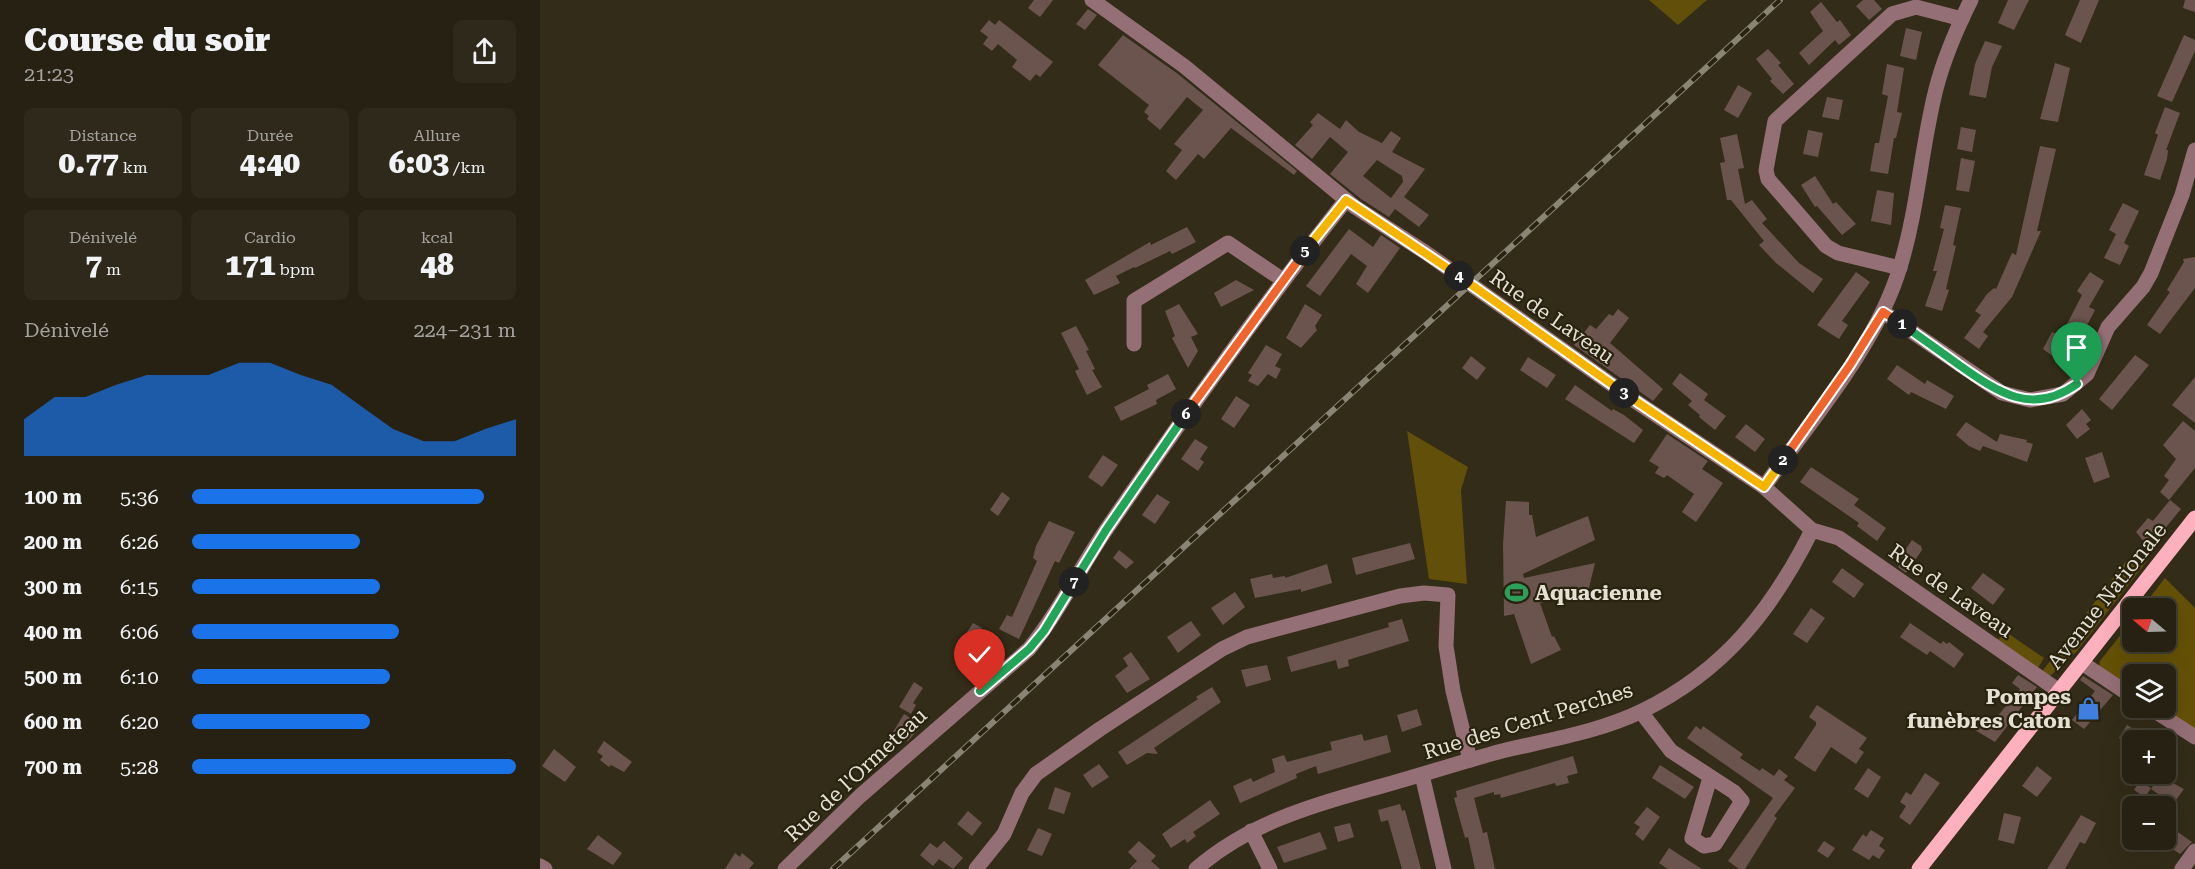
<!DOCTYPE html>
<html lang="fr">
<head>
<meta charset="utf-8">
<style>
	body { margin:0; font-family:"Roboto Serif",serif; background:#2e291b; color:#f1f3f6; height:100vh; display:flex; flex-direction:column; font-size:22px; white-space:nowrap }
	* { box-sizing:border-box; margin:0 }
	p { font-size:20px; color:#a4a39f }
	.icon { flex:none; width:33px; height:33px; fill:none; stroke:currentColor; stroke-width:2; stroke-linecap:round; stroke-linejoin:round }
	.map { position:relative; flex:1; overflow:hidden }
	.drawer { display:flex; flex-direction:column; background:#262112; width:540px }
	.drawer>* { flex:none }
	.needle { width:39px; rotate:289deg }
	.tools { position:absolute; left:1582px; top:598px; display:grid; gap:12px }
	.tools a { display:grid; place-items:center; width:54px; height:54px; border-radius:9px; background:#262112; box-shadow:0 6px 24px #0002,0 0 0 2px #423e32; font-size:30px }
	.pin { position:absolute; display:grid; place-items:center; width:51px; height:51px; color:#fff; margin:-62px -26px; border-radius:50% 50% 50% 0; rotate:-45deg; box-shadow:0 0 6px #0007 }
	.pin .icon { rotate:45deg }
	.km { position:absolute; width:30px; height:30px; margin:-15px; border-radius:50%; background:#222; color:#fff; font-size:16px; line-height:30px; text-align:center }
	.round { display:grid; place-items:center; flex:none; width:63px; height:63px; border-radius:9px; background:#2e291b }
	.head { display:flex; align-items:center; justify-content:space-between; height:102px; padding:0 24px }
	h1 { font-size:33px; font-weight:800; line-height:45px }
	.figures { display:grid; grid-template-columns:repeat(3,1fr); gap:9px; height:102px; padding:6px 24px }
	.figures div { display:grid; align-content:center; border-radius:9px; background:#2e291b; text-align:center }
	.figures b { font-size:30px; font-weight:800 }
	.figures small { font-size:16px; font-weight:400 }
	.figures p { font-size:16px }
	.chart { height:168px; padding:12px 24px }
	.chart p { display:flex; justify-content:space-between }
	.chart svg { width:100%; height:108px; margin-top:6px; fill:#1a73e8; opacity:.7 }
	ul { padding:0 24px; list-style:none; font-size:20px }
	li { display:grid; grid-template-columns:96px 72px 1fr; align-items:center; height:45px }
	li i { height:15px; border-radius:8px; background:#1a73e8 }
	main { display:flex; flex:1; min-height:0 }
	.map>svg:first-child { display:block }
	.green { fill:#624f09 }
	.forest { fill:#655106 }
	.building { fill:#6c544e; fill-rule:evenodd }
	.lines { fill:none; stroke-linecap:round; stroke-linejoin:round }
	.minor { stroke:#956f76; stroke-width:15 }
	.major { stroke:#ffb0be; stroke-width:15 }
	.rail-casing { stroke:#8a8474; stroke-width:6 }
	.rail { stroke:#29220f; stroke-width:4; stroke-dasharray:11; stroke-linecap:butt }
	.split-1-casing { stroke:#fff; stroke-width:12 }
	.split-2-casing { stroke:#fff; stroke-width:12 }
	.split-3-casing { stroke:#fff; stroke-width:12 }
	.split-4-casing { stroke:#fff; stroke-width:12 }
	.split-5-casing { stroke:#fff; stroke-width:12 }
	.split-6-casing { stroke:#fff; stroke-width:12 }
	.split-7-casing { stroke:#fff; stroke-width:12 }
	.split-8-casing { stroke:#fff; stroke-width:12 }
	.split-1 { stroke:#22a559; stroke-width:8 }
	.split-2 { stroke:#f0652b; stroke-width:8 }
	.split-3 { stroke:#f5b400; stroke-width:8 }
	.split-4 { stroke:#f5b400; stroke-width:8 }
	.split-5 { stroke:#f5b400; stroke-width:8 }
	.split-6 { stroke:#f0652b; stroke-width:8 }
	.split-7 { stroke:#22a559; stroke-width:8 }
	.split-8 { stroke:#22a559; stroke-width:8 }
	.labels { text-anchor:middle; stroke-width:4.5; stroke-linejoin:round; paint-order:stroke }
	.street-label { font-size:21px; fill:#e4e0d4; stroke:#29220f }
	.poi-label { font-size:21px; font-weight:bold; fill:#e4e0d4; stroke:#29220f; text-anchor:start }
</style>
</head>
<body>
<main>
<section class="drawer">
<div class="head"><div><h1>Course du soir</h1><p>21:23</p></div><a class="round"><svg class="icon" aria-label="share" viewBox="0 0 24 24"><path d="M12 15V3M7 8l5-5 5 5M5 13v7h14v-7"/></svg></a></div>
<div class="figures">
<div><p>Distance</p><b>0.77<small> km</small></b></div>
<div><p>Durée</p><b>4:40</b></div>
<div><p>Allure</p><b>6:03<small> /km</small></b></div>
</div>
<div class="figures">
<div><p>Dénivelé</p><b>7<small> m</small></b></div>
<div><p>Cardio</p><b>171<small> bpm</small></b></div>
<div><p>kcal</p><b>48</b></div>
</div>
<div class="chart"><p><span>Dénivelé</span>224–231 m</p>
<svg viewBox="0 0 160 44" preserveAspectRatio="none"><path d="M0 44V29L10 20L20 20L30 15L40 11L50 11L60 11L70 6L80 6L90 11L100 15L110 24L120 33L130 38L140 38L150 33L160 29V44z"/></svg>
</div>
<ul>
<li><b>100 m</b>5:36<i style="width:90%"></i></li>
<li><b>200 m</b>6:26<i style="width:52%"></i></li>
<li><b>300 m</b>6:15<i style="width:58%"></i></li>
<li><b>400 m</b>6:06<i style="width:64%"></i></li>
<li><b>500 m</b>6:10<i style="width:61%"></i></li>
<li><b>600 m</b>6:20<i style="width:55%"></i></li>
<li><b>700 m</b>5:28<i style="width:100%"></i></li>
</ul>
</section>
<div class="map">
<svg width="1655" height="869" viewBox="0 0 1655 869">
	<rect width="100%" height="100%" fill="#332c18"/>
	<!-- green -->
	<g class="green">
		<polygon points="1109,0 1167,0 1138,25"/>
		<polygon points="867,431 928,467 921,490 927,584 889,579"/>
		<polygon points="1601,555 1607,561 1537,651 1510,676 1501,673 1586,561"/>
		<polygon points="1464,634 1469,634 1504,658 1498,668 1458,640"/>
	</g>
	<!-- forest -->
	<polygon class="forest" points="1625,578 1655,608 1655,731 1621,708 1626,708 1626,675 1593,675 1593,689 1559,667 1560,661 1593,619 1593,642 1626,642 1626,609 1601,609"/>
	<!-- building -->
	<g class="building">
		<polygon points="494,0 513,0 500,17 488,8"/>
		<polygon points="1323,0 1334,0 1342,9 1329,20 1316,6"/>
		<polygon points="1468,0 1489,0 1474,30 1458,23"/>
		<polygon points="1540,0 1559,0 1541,43 1525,35"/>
		<polygon points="1645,0 1655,0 1655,12 1643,8"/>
		<polygon points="1281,2 1297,22 1300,20 1311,35 1299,45 1295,40 1269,65 1259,53 1283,31 1270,12"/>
		<polygon points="548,9 557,15 545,30 536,24"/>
		<polygon points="449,20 455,25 459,20 513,62 500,77 496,74 490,81 472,67 477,60 458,44 452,51 443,44 448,37 440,31"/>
		<polygon points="1366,28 1382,32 1376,60 1360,56"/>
		<polygon points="583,35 638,74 757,171 754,175 691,128 664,159 658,154 636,180 626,171 642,150 634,144 663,110 647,97 620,130 607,119 609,116 604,112 609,105 558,65"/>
		<polygon points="1644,35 1655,40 1655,51 1632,102 1617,96"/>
		<polygon points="1445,41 1462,46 1452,67 1446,98 1429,95 1435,64"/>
		<polygon points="1228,49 1241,63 1238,65 1254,84 1243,94 1230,81 1232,79 1216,59"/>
		<polygon points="1515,63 1530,68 1518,122 1500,119"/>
		<polygon points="1347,64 1364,68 1357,112 1362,113 1356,138 1354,138 1348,174 1330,171 1335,143 1339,143 1348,96 1342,94"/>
		<polygon points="1198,85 1212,93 1198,118 1184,110"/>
		<polygon points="1287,97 1303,100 1299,120 1282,117"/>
		<polygon points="1625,107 1640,113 1626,150 1628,150 1627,159 1620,180 1604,175 1618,135 1615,133"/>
		<path d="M778 113 800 129 806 120 819 132 842 143 851 131 861 138 852 152 885 169 864 197 889 215 879 227 855 209 849 217 821 199 790 174 808 152 790 137 772 159 755 145 773 125 770 122ZM837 160 862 176 863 182 851 198 823 176Z"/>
		<polygon points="1421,127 1436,130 1432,152 1417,149"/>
		<polygon points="1268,130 1283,133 1278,157 1263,154"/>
		<polygon points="1197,134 1204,168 1198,169 1205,204 1212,200 1227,219 1222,223 1259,263 1283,279 1273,293 1236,263 1219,245 1224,241 1191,200 1187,200 1180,163 1185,162 1180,138"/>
		<polygon points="1500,146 1516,149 1497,231 1501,231 1472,297 1443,332 1448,336 1439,349 1424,338 1441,315 1435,311 1447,294 1454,288 1456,289 1472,253 1476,255"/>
		<polygon points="1421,158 1435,161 1429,192 1416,190"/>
		<polygon points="1275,176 1293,204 1296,202 1316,224 1302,235 1277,206 1275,207 1261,185"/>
		<polygon points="1337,190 1354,193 1351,225 1331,221"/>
		<polygon points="1583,203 1599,211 1584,243 1589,246 1580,265 1564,258 1576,234 1569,230"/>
		<polygon points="1405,205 1421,208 1413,245 1416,246 1406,289 1409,290 1402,311 1385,306 1397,271 1393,271 1404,229 1400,228"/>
		<polygon points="647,227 656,242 632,254 630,251 595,268 594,267 576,276 580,283 554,295 545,280 610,242 611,245"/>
		<polygon points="809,229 833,247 841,235 860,248 828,293 816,284 827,266 811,254 780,296 766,286"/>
		<polygon points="1655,257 1655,288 1620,334 1607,325 1630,292 1627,290 1644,262 1643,259"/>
		<polygon points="1316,272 1330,282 1302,321 1308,325 1299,339 1277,325"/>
		<polygon points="1550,272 1564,281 1549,307 1555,310 1541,337 1525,328 1542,295 1537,291"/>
		<polygon points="696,280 714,290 681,307 674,293"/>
		<polygon points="639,304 658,334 651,337 658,351 648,368 632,338 635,336 625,311"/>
		<polygon points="765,304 782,315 775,326 777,330 761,348 746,338"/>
		<polygon points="1078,309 1089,318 1070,343 1123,389 1113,401 1034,345 1050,325 1056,329 1069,314 1073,316"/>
		<polygon points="536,326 549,350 546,351 555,369 552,370 562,387 547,395 535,371 539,369 521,333"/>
		<polygon points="1512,332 1528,340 1518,360 1503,349"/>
		<polygon points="726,345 742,354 735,366 741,369 736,379 728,374 718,386 708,381 712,375 708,373"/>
		<polygon points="1595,355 1609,365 1572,410 1559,399"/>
		<polygon points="931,356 946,368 937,380 922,368"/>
		<polygon points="988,357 1016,375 1007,388 980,370"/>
		<polygon points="1357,365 1385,384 1387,380 1414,396 1406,409 1371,392 1369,395 1347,379"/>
		<polygon points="1140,373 1168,394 1164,400 1186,416 1175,430 1159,417 1160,415 1148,405 1152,401 1132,384"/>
		<polygon points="628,374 636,389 616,400 617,404 581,421 574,407 609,389 607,385"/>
		<polygon points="1655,377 1655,423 1632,405"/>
		<polygon points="1035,385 1072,411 1073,409 1084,415 1103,430 1094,443 1025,399"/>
		<polygon points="696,396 710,405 694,428 681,419"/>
		<polygon points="1542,409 1551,420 1546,424 1550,429 1537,439 1526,425"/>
		<polygon points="1643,421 1655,431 1655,468 1629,500 1620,492 1629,480 1624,476 1636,459 1623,445"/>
		<polygon points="1426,422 1457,442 1460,434 1487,440 1486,442 1493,444 1487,462 1443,446 1440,451 1429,446 1416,435"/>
		<polygon points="1206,424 1225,439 1215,452 1195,437"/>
		<polygon points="1127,434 1168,461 1162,469 1183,483 1156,522 1142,512 1154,494 1127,475 1124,478 1115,473 1119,467 1109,461"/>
		<polygon points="655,439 668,447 660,459 664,462 658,471 641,459"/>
		<polygon points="1562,452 1570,477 1554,483 1545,458"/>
		<polygon points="563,455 578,465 562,487 548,477"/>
		<polygon points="1271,467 1319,499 1314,505 1346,528 1337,541 1317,526 1319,523 1260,482"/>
		<polygon points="462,492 470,498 458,516 450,510"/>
		<polygon points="617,494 630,502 615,524 602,515"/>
		<polygon points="1630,500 1641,509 1609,548 1596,532 1608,518 1613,521"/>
		<polygon points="966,501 989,502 989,515 992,515 996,537 1048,516 1055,540 983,574 984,578 1055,563 1048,592 1000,603 1012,637 1014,636 1021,650 991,664 974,614 964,616 963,544"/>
		<polygon points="509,521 535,532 519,563 515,561 479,639 459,629 467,615 472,617 497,561 493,558 496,546"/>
		<polygon points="1372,540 1381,546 1382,550 1366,573 1358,567 1363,559 1361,556"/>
		<polygon points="870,543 875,559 816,575 812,558"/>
		<polygon points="579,550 594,562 586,569 573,558"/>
		<polygon points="787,564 792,583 761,592 761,589 715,598 710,579 732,574 733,578 745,576 745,578"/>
		<polygon points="1302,568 1324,584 1314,598 1292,582"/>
		<polygon points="1443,573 1465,589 1453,605 1431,588"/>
		<polygon points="695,592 705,607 683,625 671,608"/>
		<polygon points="1271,608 1285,618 1267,643 1253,634"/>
		<polygon points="862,619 869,641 808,660 809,666 798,669 796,660 751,672 747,657 849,627 848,623"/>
		<polygon points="651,621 661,635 638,653 627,637"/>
		<polygon points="433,623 442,628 436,637 427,632"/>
		<polygon points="1370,623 1401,644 1403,641 1407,644 1409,642 1424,654 1414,668 1390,651 1387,655 1360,637"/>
		<polygon points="591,652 610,679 587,693 575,676 588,666 583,658"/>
		<polygon points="727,665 731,680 706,687 701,670"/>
		<polygon points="1478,675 1497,687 1455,742 1423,723 1430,715 1444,723 1446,720 1451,724 1480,689 1472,683"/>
		<polygon points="1543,676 1573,695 1544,729 1532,720 1555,691 1540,680"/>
		<polygon points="374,682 383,688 373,703 376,705 371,714 359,707"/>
		<polygon points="672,687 681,702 614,748 618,754 607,753 587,765 578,752 658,699 656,697"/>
		<polygon points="1277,705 1327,738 1319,749 1324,752 1316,764 1291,747 1275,772 1254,758 1276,725 1276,722 1269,717"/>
		<polygon points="877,709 882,725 862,732 857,715"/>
		<polygon points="364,714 382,725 368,741 353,732"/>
		<polygon points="1587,725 1612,741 1593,741 1593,747 1579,738"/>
		<polygon points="1156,726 1161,730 1163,726 1180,738 1203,754 1200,758 1220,771 1222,768 1234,776 1239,769 1248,776 1244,780 1255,788 1234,816 1237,818 1205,869 1199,869 1188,861 1233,798 1147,738"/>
		<polygon points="822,734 824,741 847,735 851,752 778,774 776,766 756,774 757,778 700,803 693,786 711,778 713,782 735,772 732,759 744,755 747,762 792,750 790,742"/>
		<polygon points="64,741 92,762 84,772 71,765 69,767 60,760 63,756 57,752"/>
		<polygon points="14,749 36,767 25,782 2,766"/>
		<polygon points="1033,756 1038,773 1027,776 1029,783 1016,786 1015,783 961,798 960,794 954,795 954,792 934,798 943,833 947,832 955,869 935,869 928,837 925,838 914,798 917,797 916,791"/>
		<polygon points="559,764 569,777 552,788 543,775"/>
		<polygon points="1120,765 1154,787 1145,799 1112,778"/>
		<polygon points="1497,766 1512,778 1497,797 1482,786"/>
		<polygon points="1328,768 1341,777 1328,798 1314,789"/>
		<polygon points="1385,773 1400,783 1370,825 1359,817 1366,806 1360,802 1366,792 1371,795"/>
		<polygon points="1620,776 1644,789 1633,804 1611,789"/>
		<polygon points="1600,781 1611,788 1605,797 1594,790"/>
		<polygon points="515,787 531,793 524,814 508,809"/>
		<polygon points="670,800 680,814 653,832 656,836 647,843 645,839 631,848 622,834"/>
		<polygon points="860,804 862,811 865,810 881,869 862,869 848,820 841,822 838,810"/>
		<polygon points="1107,807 1120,817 1103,841 1095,834 1100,827 1094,823"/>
		<polygon points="428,811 442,823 432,836 417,824"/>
		<polygon points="1464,813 1481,817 1474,844 1458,840"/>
		<polygon points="1541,815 1556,823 1545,844 1540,842 1525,869 1507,869"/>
		<polygon points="810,823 814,837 798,842 794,827"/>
		<polygon points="498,828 512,834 502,856 487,850"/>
		<polygon points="1632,828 1652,842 1640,854 1622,842"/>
		<polygon points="1331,830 1344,838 1339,846 1345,850 1339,859 1333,855 1329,860 1312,850 1323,834 1326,837"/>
		<polygon points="780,832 787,849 744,863 737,847"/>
		<polygon points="58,835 82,853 73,865 47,849"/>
		<polygon points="404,841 423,858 413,869 399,859 393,866 380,855 390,843 397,848"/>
		<polygon points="599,841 616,856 611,861 620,869 589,869 597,861 588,852"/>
		<polygon points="1284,841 1295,848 1288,858 1277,851"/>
		<polygon points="1129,848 1146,859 1162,869 1128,869 1119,863"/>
		<polygon points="195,853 200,857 202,853 214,863 209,869 185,869"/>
	</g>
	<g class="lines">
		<!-- minor -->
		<g class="minor">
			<polyline points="552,0 644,66 815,207 885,252 1095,401 1224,487 1272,530 1299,538 1519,691"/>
			<polyline points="1360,268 1298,253 1286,246 1228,179 1226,170 1235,121 1352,14 1376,7 1422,19"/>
			<polyline points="1343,312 1462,393 1490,400 1523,394 1547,374 1568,327 1603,287 1611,273 1642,195 1655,150"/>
			<polyline points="594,344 594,301 688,243 743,280"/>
			<path d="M1224 487C1271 420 1337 345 1360 267 1378 209 1381 148 1396 89 1404 58 1417 28 1431 0"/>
			<polyline points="1542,663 1593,697"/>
			<polyline points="1610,708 1655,737"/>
			<polyline points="1101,712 1131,751 1194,792 1202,801 1175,844 1164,846 1152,838 1170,778"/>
			<polyline points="882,775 904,869"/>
			<polyline points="711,831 730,869"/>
			<polyline points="0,866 5,869"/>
			<path d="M245 869 320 796 489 649C520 611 540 567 568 527 644 416 722 306 806 200"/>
			<polyline points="436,869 464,834 482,793 496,774 560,729 682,649 707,637 860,596 884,593 908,595 906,646 913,691 930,760"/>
			<path d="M656 869C706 825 769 806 831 789 875 777 918 763 962 751 1008 740 1059 732 1102 711 1184 671 1232 610 1272 530"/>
			<polyline points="1642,869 1655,851"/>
		</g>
		<!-- major -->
		<polyline class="major" points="1379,869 1655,518"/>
		<defs>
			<polyline id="rail" points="293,869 1240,0"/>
		</defs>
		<!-- rail casing -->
		<use href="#rail" class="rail-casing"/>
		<!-- rail -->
		<use href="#rail" class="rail"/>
	</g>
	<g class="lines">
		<defs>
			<path id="split-1" d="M1362 324C1381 338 1400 351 1419 365 1459 393 1492 416 1537 384"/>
			<polyline id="split-2" points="1243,460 1310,365 1343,312 1362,324"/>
			<polyline id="split-3" points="1084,393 1224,487 1243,460"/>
			<polyline id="split-4" points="919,276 1084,393"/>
			<polyline id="split-5" points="765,251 806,200 919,276"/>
			<polyline id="split-6" points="646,414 765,251"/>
			<polyline id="split-7" points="534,582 566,530 646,414"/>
			<polyline id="split-8" points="440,691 489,649 504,631 534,582"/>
		</defs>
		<!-- split-1 casing -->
		<use href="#split-1" class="split-1-casing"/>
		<!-- split-2 casing -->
		<use href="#split-2" class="split-2-casing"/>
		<!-- split-3 casing -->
		<use href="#split-3" class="split-3-casing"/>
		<!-- split-4 casing -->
		<use href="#split-4" class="split-4-casing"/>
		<!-- split-5 casing -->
		<use href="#split-5" class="split-5-casing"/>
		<!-- split-6 casing -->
		<use href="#split-6" class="split-6-casing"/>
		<!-- split-7 casing -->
		<use href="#split-7" class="split-7-casing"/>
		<!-- split-8 casing -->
		<use href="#split-8" class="split-8-casing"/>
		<!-- split-1 -->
		<use href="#split-1" class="split-1"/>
		<!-- split-2 -->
		<use href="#split-2" class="split-2"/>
		<!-- split-3 -->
		<use href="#split-3" class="split-3"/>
		<!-- split-4 -->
		<use href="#split-4" class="split-4"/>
		<!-- split-5 -->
		<use href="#split-5" class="split-5"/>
		<!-- split-6 -->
		<use href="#split-6" class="split-6"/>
		<!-- split-7 -->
		<use href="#split-7" class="split-7"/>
		<!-- split-8 -->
		<use href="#split-8" class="split-8"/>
	</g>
	<!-- icons -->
	<defs>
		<symbol id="stadium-bare" viewBox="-9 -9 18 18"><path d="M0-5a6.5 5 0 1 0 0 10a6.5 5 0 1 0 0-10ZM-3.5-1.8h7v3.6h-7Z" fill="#2e9e5b" stroke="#29220f" stroke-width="2.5" paint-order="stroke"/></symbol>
		<symbol id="shop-bare" viewBox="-9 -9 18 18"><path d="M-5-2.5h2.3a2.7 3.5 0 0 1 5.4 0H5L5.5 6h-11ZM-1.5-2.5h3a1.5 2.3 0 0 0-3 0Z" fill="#3f7fe0" stroke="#29220f" stroke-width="2.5" paint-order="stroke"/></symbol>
	</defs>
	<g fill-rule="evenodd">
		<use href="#stadium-bare" x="960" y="576" width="33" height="33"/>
		<use href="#shop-bare" x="1532" y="692" width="33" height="33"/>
	</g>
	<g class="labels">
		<!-- street labels -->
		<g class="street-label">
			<text transform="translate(1012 317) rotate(35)" y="7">Rue de Laveau</text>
			<text transform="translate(1411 591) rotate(35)" y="7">Rue de Laveau</text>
			<text transform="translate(1567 596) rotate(-52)" y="7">Avenue Nationale</text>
			<text transform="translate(988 721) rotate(-17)" y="7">Rue des Cent Perches</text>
			<text transform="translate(316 775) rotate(-43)" y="7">Rue de l'Ormeteau</text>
		</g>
		<!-- poi labels -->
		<g class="poi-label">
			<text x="995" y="600">Aquacienne</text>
			<text x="1531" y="704" text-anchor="end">Pompes<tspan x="1531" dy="24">funèbres Caton</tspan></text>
		</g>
	</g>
</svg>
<div class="tools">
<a><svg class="needle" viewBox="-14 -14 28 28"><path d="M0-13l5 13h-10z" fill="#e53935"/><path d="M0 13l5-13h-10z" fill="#a4a39f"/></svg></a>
<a><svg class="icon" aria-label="layers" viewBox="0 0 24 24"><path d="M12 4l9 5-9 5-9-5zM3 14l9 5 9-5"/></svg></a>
<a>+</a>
<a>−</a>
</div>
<div class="pin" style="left:1537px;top:384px;background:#1e9e55"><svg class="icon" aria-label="arrive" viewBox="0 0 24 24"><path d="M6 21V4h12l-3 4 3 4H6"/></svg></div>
<div class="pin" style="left:440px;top:691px;background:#d93025"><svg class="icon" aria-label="check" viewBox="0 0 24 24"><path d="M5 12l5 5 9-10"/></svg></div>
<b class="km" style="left:1362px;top:324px">1</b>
<b class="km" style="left:1243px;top:460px">2</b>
<b class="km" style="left:1084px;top:393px">3</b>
<b class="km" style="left:919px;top:276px">4</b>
<b class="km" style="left:765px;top:251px">5</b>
<b class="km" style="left:646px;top:414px">6</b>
<b class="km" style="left:534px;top:582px">7</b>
</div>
</main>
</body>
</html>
